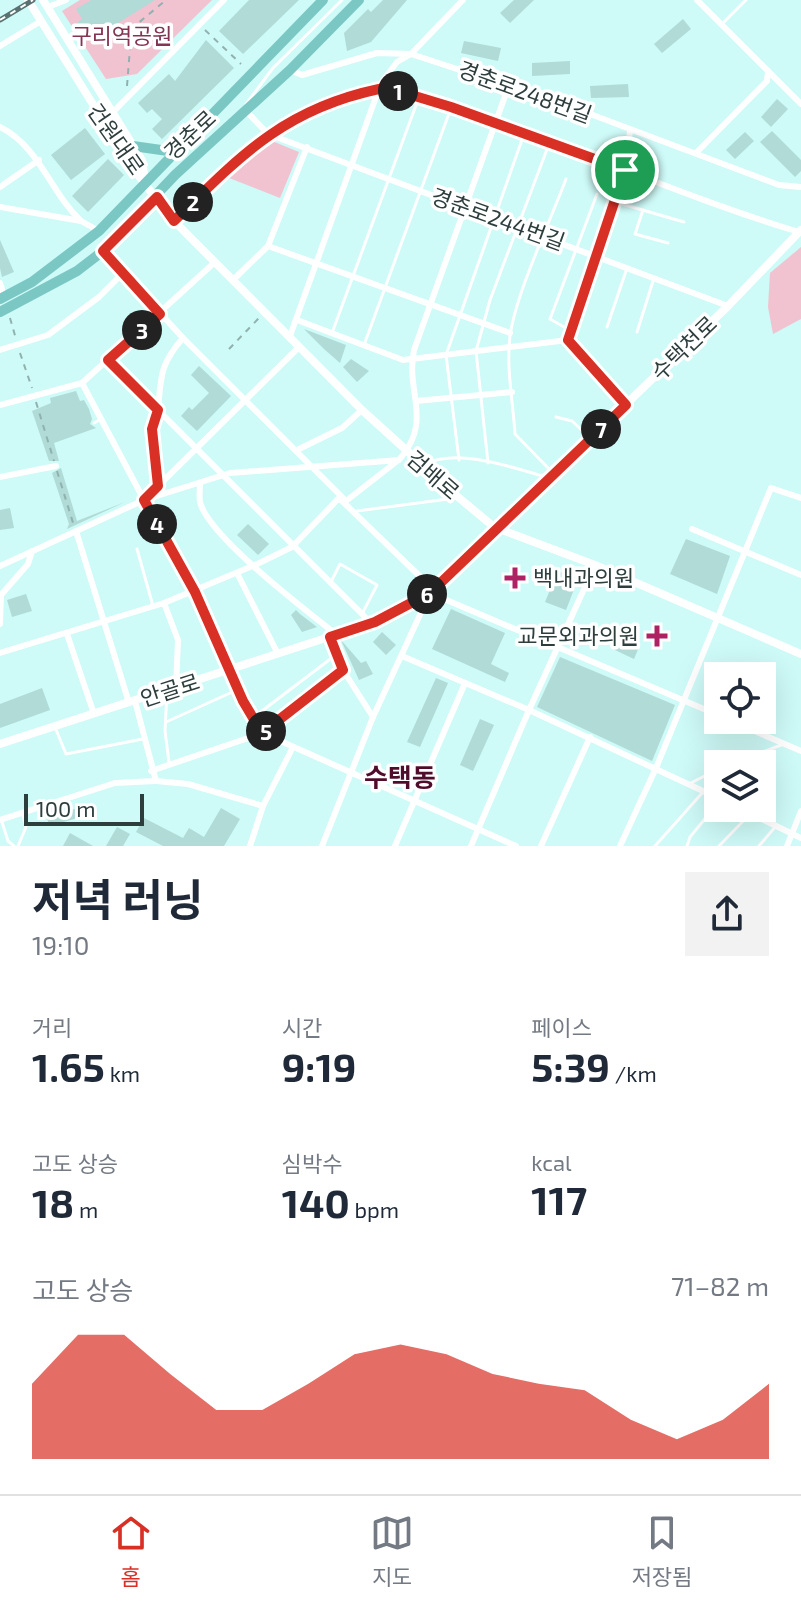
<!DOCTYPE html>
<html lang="ko">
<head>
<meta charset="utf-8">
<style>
	body { margin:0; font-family:"Exo 2","Noto Sans KR",sans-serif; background:#f2f2f3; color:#1f2937; height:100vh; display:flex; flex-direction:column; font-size:30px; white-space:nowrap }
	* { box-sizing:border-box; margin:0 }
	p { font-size:26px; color:#747a83 }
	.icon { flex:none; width:44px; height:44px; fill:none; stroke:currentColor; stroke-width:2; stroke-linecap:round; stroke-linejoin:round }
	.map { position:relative; height:846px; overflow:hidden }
	.drawer { display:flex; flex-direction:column; background:#fff; flex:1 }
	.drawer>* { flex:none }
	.fabs { position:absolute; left:704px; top:662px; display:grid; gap:16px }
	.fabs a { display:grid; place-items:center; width:72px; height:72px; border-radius:0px; background:#fff; box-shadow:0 8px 32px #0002; font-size:40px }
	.scale { position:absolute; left:24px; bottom:20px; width:120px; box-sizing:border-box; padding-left:8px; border:4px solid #2d3e3d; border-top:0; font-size:22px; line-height:28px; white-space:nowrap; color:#2d3e3d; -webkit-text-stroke:6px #fff; paint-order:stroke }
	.pin { position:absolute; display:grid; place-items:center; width:68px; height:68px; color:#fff; margin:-34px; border:4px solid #fff; border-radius:50%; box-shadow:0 2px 8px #0007 }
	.km { position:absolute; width:40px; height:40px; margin:-20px; border-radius:50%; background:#222; color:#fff; font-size:22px; line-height:40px; text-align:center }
	.round { display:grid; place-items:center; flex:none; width:84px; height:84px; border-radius:0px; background:#f2f2f3 }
	.head { display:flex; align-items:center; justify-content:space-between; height:136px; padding:0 32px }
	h1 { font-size:44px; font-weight:700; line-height:60px }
	.metrics { display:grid; grid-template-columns:repeat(3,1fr); gap:12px; height:136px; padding:8px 32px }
	.metrics div { display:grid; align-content:center }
	.metrics b { font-size:40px; font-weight:700 }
	.metrics small { font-size:22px; font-weight:400 }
	.metrics p { font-size:22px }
	.chart { height:224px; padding:16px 32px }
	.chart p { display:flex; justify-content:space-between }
	.chart svg { width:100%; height:144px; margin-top:8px; fill:#d93025; opacity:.7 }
	.tabs { display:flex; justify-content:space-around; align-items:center; height:112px; border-top:2px solid #e0e1e3; background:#fff; font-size:22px; color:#747a83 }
	.tabs a { display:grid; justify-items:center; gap:4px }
	.tabs .on { color:#d93025 }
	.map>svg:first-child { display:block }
	.green { fill:#f1c3d1 }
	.building { fill:#b0dbd7 }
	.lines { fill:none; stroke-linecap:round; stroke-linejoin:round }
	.path { stroke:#90b2af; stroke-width:2; stroke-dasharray:6 6; stroke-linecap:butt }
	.service { stroke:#fff; stroke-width:3 }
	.minor { stroke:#fff; stroke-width:6 }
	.tertiary { stroke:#fff; stroke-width:8 }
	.primary { stroke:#7bc7c4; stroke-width:10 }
	.rail-casing { stroke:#5a7271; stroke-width:5 }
	.rail { stroke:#fff; stroke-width:2; stroke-dasharray:6; stroke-linecap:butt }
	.route-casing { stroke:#fff; stroke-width:16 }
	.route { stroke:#d93025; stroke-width:10 }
	.poi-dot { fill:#ad2263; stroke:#fff; stroke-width:3 }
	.labels { text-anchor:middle; stroke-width:7; stroke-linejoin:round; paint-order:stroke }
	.park-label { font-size:22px; fill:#833453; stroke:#fff }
	.street-label { font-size:22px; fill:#2d3e3d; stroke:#fff }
	.poi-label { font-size:22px; fill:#2d3e3d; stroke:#fff; text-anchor:start }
	.quarter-label { font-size:26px; font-weight:bold; fill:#4f0d2b; stroke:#fff }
</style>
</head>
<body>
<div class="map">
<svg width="801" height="846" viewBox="0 0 801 846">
	<rect width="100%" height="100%" fill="#cefaf7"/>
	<!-- green -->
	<g class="green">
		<polygon points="80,0 212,0 137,74 106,79 62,11"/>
		<polygon points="267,139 299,152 280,198 224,176"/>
		<polygon points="801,247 801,319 773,334 768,307 770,273"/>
	</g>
	<!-- building -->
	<g class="building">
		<polygon points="91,0 155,0 94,38 86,26 76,31 73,26 82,19 76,9"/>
		<polygon points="249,0 299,0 243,54 219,31"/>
		<polygon points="383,0 407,0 371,42 347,51 344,33 368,9 371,12"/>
		<polygon points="514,0 534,0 510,23 500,13"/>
		<polygon points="683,19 691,29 662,53 654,44"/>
		<polygon points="206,40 234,68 162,139 152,129 162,119 152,109 147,113 138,103 169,74 175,81"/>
		<polygon points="464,41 501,48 498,61 461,53"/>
		<polygon points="570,61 570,74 532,76 532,63"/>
		<polygon points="628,84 629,97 591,98 590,86"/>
		<polygon points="777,99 788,109 771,127 761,117"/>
		<polygon points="85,128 105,154 71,180 51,155"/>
		<polygon points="772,131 801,160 801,171 795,177 760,142"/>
		<polygon points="745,132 754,141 735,159 726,150"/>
		<polygon points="108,159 124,175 88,212 72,196"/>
		<polygon points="0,240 14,272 2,277 0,268"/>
		<polygon points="304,329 346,345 340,363 324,349"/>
		<polygon points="351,359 369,371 357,382 343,367"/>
		<polygon points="199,366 231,396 197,431 181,416 189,407 192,410 209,393 191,375"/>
		<polygon points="76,391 80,401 84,400 89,409 92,419 90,424 96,428 54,443 59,461 49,461 32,411 51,403 50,398"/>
		<polygon points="61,468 77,521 125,502 67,529 69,524 52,473"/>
		<polygon points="10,508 14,528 0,530 0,510"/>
		<polygon points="248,524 269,544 258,555 237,535"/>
		<polygon points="686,539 730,556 717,594 670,574"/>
		<polygon points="558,571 578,579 566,610 545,602"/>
		<polygon points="26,594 32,611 12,617 7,600"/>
		<polygon points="451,609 505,633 491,664 509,673 505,682 432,649"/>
		<polygon points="296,610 300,614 317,627 302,632 291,615"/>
		<polygon points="382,632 396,645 386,655 373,642"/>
		<polygon points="620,639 639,647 634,659 615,650"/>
		<polygon points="341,640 361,663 366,661 373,674 359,680"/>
		<polygon points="560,657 675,705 652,761 537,707"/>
		<polygon points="436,678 448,683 420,747 407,742"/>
		<polygon points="42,688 50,710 0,728 0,704"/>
		<polygon points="480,719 494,725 473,771 460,765"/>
		<polygon points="85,806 88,815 49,826 47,817"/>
		<polygon points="221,808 240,819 224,846 163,846 136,832 144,818 183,838 189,828 204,837"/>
		<polygon points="117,827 130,834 123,846 106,846"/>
		<polygon points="70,833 93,846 63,846"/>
	</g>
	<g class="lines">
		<!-- path -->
		<g class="path">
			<polyline points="205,30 241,64"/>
			<polyline points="108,31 122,34"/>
			<polyline points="79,39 89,31"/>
			<polyline points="127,86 130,48 125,34 166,0"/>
			<polyline points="10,318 16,339"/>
			<polyline points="229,349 259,318"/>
			<polyline points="20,353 32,388"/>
			<polyline points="36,402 54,461"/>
			<polyline points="154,418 157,479"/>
			<polyline points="57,471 74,526"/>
		</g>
		<!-- service -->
		<g class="service">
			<polyline points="723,23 746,0"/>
			<polyline points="246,104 273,68 342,0"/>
			<polyline points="615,202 684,222"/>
			<polyline points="643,210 635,234 668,243"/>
			<polyline points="607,327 626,271"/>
			<polyline points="571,331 550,319 597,194"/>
			<polyline points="637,332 654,278"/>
			<polyline points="332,333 419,97"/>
			<polyline points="364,345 451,108"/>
			<polyline points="556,417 572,421 588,436"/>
			<polyline points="94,423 101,419"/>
			<polyline points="459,460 446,355 524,134"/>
			<polyline points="488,463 476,351 490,300 549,144"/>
			<path d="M425 464C459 448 511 467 546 477"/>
			<path d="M551 471 515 434C513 402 506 367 510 336 516 293 550 222 566 179"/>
			<polyline points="357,511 456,498"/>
			<polyline points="137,549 153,606"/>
			<polyline points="331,582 340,564 377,585 363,612"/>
			<polyline points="167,690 165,731 169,762"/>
			<polyline points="254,717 337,654"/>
			<polyline points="166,722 239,689"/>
			<polyline points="55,727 66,754 143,739"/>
			<polyline points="732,764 781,745"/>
			<polyline points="689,784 718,769"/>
			<polyline points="1,819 8,841 14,846"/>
			<polyline points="18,846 26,827 22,812"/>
			<polyline points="655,846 703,792"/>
			<polyline points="687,846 690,837 718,803"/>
			<polyline points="719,846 750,814"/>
			<polyline points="759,846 776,826"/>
		</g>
		<!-- minor -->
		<g class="minor">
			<polyline points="697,0 801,104"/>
			<polyline points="48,7 66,0"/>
			<polyline points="0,46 41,21"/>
			<polyline points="290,70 302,75 377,53 411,54 561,103 779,185 801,187"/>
			<polyline points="246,111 268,134 728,306"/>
			<polyline points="113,112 224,0"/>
			<path d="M0 127C40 147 50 192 81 221"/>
			<polyline points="696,153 767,81 768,71"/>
			<polyline points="0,187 39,160"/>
			<polyline points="0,207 81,221 99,231"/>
			<path d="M174 221C233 163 293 99 379 89 407 86 442 104 467 112 579 149 686 198 799 232"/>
			<polyline points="268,246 510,333"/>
			<polyline points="103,251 183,338 346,501 396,462"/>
			<polyline points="233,280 268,246 307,147"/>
			<polyline points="0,283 4,296"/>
			<polyline points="297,320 403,360 568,340"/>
			<polyline points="290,336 381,83 397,62 411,54 463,0"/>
			<polyline points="0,350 48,335 99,297 122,274"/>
			<polyline points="108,360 371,623"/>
			<polyline points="82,383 144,500 299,347"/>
			<polyline points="416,401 512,392"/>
			<polyline points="0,405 82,383 215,262"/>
			<polyline points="626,405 568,340 625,170 630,131"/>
			<path d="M158 410C161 376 160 364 183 338"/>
			<polyline points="297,450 342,428 362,410"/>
			<polyline points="0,477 56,466"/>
			<path d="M200 484C200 489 199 497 200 502 208 536 307 611 337 635"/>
			<polyline points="144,500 195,592 258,731 516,846"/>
			<polyline points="692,529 801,575"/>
			<polyline points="76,531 129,703"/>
			<path d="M0 566 144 500 230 473 399 460C434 420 405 393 414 350L509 85"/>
			<polyline points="237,573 278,654"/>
			<polyline points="164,603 178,640 176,688"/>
			<polyline points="0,624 1,595 28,564 32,551"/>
			<polyline points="67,634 94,714"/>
			<polyline points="330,637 343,670 373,717"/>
			<polyline points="0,653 164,603 255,565 292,547 339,498 433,589"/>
			<polyline points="402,656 529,710 595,565"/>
			<polyline points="135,701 156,781 188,784 263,806 250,846"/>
			<polyline points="729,720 801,751"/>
			<polyline points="151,771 260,734 280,723 343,670"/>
			<polyline points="263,806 292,749"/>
			<polyline points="739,808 801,838"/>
			<polyline points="0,820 115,783 156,781"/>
			<polyline points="322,846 373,717 430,593 718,715"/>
			<polyline points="395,846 465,683"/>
			<polyline points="471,846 529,710 718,798"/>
			<polyline points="541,846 590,737"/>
			<polyline points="620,846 656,768 771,488 801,498"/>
			<polyline points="787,846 801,811"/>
		</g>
		<!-- tertiary -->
		<g class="tertiary">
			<polyline points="28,0 132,167 171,218 362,410 458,497 494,527 595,565 801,654"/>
			<polyline points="43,0 142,160 145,180"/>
			<polyline points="0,744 375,622 430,593 728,306 801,230"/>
		</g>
		<!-- primary -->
		<g class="primary">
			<polyline points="133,146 175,152"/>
			<polyline points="0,299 32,282 99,231 323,0"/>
			<polyline points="0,312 77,271 103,251 175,175 290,70 359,0"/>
		</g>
		<defs>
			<polyline id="rail" points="0,20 33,0"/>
		</defs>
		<!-- rail casing -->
		<use href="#rail" class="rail-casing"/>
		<!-- rail -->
		<use href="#rail" class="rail"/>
	</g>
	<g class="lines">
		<defs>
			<path id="route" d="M379 89 395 90 451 107 625 170 568 340 626 405 430 593 375 622 330 637 343 670 262 733 243 701 195 592 144 500 158 486 152 429 158 410 108 360 160 314 103 251 157 197 174 221C240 156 284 109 379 89Z"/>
		</defs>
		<!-- route casing -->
		<use href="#route" class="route-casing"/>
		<!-- route -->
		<use href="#route" class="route"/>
	</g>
	<!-- markers -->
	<g class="poi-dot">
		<path d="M511 566h8v8h8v8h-8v8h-8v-8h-8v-8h8z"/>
		<path d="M653 624h8v8h8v8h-8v8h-8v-8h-8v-8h8z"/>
	</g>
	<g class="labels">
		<!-- park labels -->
		<g class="park-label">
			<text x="122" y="44">구리역공원</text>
		</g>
		<!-- street labels -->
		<g class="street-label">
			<text transform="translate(525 92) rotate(20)" y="8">경춘로248번길</text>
			<text transform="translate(190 135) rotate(-43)" y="8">경춘로</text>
			<text transform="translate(116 139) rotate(55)" y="8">건원대로</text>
			<text transform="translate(498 219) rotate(20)" y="8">경춘로244번길</text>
			<text transform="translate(684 348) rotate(-44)" y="8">수택천로</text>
			<text transform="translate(433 475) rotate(41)" y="8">검배로</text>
			<text transform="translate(170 690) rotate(-18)" y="8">안골로</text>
		</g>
		<!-- poi labels -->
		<g class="poi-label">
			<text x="533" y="586">백내과의원</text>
			<text x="639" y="644" text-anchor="end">교문외과의원</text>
		</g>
		<!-- quarter labels -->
		<g class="quarter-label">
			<text x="400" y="787">수택동</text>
		</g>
	</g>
</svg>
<div class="fabs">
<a><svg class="icon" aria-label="locate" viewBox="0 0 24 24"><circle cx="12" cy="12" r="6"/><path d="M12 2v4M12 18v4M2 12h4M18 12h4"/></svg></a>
<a><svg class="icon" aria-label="layers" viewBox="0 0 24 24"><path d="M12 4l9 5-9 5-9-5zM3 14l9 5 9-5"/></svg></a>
</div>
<div class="scale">100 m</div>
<div class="pin" style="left:625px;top:170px;background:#1e9e55"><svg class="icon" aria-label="arrive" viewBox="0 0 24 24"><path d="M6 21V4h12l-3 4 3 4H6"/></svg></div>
<b class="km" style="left:398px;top:91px">1</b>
<b class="km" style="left:193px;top:202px">2</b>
<b class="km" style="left:142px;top:330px">3</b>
<b class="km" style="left:157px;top:524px">4</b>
<b class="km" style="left:266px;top:731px">5</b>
<b class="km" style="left:427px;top:594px">6</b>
<b class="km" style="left:601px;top:429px">7</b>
</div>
<section class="drawer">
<div class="head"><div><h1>저녁 러닝</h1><p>19:10</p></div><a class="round"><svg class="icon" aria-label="share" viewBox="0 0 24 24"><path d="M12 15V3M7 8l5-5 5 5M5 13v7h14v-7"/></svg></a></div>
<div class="metrics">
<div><p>거리</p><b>1.65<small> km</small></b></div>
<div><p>시간</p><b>9:19</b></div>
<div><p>페이스</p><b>5:39<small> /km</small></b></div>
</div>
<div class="metrics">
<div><p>고도 상승</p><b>18<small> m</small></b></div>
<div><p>심박수</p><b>140<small> bpm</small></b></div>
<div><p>kcal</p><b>117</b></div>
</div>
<div class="chart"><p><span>고도 상승</span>71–82 m</p>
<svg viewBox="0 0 160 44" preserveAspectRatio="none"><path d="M0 44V21L10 6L20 6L30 18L40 29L50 29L60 21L70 12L80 9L90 12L100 18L110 21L120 23L130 32L140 38L150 32L160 21V44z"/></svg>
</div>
</section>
<nav class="tabs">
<a class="on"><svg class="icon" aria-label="home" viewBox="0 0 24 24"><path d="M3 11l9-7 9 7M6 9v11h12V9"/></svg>홈</a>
<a><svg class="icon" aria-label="map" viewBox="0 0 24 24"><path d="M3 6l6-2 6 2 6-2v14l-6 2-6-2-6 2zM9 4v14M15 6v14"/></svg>지도</a>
<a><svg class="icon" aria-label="saved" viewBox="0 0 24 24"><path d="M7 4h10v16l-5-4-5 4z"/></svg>저장됨</a>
</nav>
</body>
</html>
